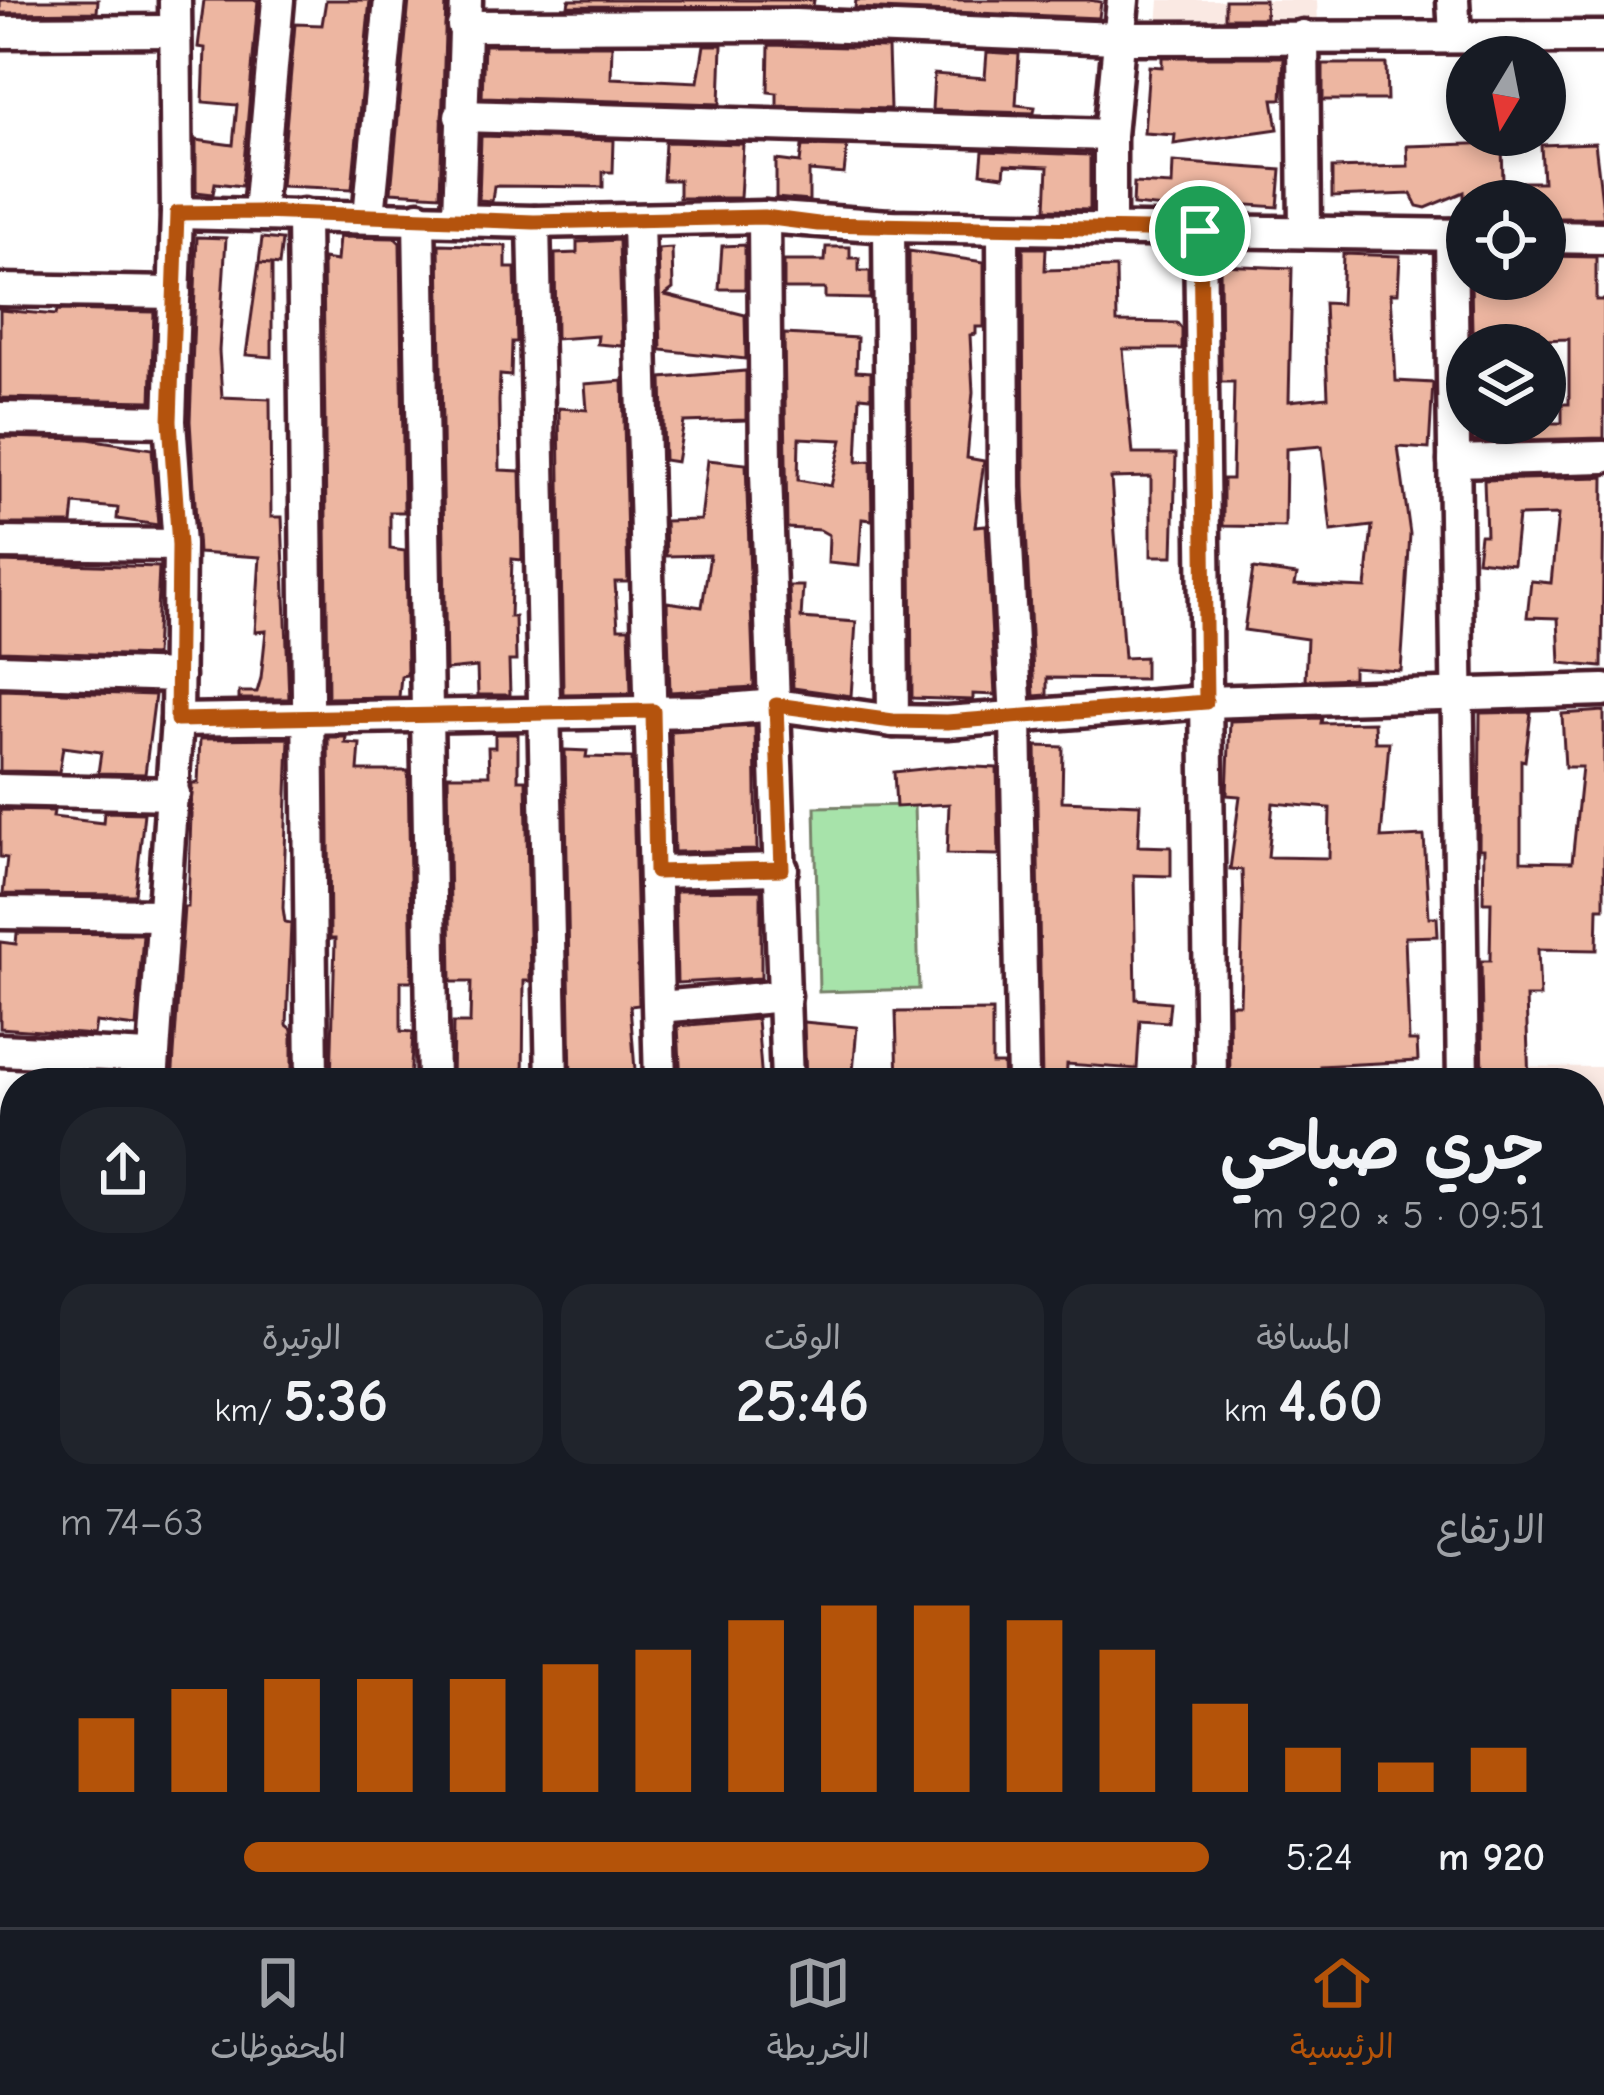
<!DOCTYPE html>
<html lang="ar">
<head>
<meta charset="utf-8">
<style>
	body { margin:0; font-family:"Comic Neue","Playpen Sans Arabic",sans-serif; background:#20242c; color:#f1f3f6; direction:rtl; height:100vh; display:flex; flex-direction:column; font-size:45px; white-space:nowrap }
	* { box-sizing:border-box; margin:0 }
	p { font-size:39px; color:#9ea1a6 }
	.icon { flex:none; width:66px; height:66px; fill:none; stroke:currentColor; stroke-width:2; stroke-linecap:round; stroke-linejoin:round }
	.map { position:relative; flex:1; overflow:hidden; direction:ltr }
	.details { position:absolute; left:0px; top:1068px; width:1605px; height:861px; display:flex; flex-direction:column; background:#171b24; border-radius:48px 48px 0 0; box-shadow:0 6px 18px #0003; direction:rtl }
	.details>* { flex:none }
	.needle { width:78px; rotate:190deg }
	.controls { position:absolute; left:1446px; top:36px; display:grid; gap:24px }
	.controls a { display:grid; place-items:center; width:120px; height:120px; border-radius:50%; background:#171b24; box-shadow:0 6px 18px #0003; font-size:60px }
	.pin { position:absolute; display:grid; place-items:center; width:102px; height:102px; color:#fff; margin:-51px; border:6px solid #fff; border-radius:50%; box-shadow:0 3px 12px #0007 }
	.round { display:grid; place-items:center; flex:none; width:126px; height:126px; border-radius:48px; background:#20242c }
	.overview { display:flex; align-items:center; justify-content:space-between; height:204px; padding:0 60px }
	h1 { font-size:66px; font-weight:600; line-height:90px }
	.figures { display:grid; grid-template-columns:repeat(3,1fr); gap:18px; height:204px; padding:12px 60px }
	.figures div { display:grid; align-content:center; border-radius:30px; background:#20242c; text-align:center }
	.figures b { font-size:60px; font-weight:600 }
	.figures small { font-size:33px; font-weight:400 }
	.figures p { font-size:33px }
	.chart { height:336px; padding:24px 60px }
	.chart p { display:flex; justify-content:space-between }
	.chart svg { width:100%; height:216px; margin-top:12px; stroke:#b45309; stroke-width:6 }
	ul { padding:0 60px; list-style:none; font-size:39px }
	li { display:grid; grid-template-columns:192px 144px 1fr; align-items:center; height:90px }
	li i { height:30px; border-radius:15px; background:#b45309 }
	.tabs { display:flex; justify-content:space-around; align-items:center; height:168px; border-top:3px solid #363941; background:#171b24; font-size:33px; color:#9ea1a6 }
	.tabs a { display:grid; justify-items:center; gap:6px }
	.tabs .active { color:#b45309 }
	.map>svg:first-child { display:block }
	.built { fill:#fae9e3 }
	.green { fill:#a7e3aa; stroke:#78816a; stroke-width:3 }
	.building { fill:#edb6a1; stroke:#4a1f2b; stroke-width:3; fill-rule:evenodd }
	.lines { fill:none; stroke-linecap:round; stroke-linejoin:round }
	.minor-casing { stroke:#4a1f2b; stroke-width:39 }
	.highway-casing { stroke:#4a1f2b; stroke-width:51 }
	.minor { stroke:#fff; stroke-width:30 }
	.highway { stroke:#fadf96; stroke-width:42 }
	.route-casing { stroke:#fff; stroke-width:24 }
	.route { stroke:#b45309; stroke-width:15 }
</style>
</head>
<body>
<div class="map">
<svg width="1604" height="1927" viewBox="0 0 1604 1927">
	<rect width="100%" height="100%" fill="#fff"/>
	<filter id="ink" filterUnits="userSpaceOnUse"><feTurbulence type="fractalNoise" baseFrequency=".00833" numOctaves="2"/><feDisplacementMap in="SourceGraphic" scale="24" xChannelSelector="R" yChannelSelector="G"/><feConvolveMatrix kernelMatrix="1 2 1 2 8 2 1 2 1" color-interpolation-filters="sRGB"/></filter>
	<g filter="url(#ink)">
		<!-- built -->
		<g class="built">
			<polygon points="1159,0 1317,0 1318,23 1157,26"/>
			<polygon points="1474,1066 1604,1067 1604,1159 1590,1177 1590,1083 1475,1083"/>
		</g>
		<!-- green -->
		<polygon class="green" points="914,805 919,989 819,992 815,807"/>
		<!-- building -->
		<g class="building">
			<polygon points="0,0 98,0 97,12 0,13"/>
			<polygon points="204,0 258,0 242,186 215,183 213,194 196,192 196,140 233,145 237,105 203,102 205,48 198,47"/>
			<polygon points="326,0 370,0 352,189 281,186 295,24 322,25"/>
			<polygon points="409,0 446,0 440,195 391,192"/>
			<polygon points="569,0 814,0 813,6 825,7 568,6"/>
			<polygon points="856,0 1089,0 1101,2 1099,18 855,8"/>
			<polygon points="1225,0 1265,0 1266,18 1225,18"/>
			<polygon points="484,45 612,45 611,78 698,82 704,45 722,45 720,104 482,97"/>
			<polygon points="769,45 888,48 890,109 777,106 777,93 768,92"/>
			<polygon points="987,52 1019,54 1016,105 1035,107 1034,113 932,110 934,74 985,78"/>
			<polygon points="1162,57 1284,57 1282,99 1273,99 1278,129 1174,144 1175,135 1144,133 1149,66 1162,67"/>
			<polygon points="1323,64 1386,64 1387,100 1323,100"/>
			<polygon points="481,136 614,140 613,172 603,172 603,187 494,186 492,201 479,200"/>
			<polygon points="665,142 743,144 740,198 679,198 679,180 663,180"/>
			<polygon points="1502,143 1503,182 1543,182 1541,145 1595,143 1604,218 1545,218 1545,201 1464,201 1464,192 1426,208 1417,206 1411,194 1332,197 1332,168 1408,166 1407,146"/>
			<polygon points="802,146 847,147 844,174 809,171 809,201 776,198 776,160 800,163"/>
			<polygon points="983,151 1090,155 1090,210 1046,209 1048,167 1005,165 1004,176 981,173"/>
			<polygon points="1173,162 1281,170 1278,207 1221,203 1221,208 1197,207 1197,211 1133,205 1134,183 1172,185"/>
			<polygon points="197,237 226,238 219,351 222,397 270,399 271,517 282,517 289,699 239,699 239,692 257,692 261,678 266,631 255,632 260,557 198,553 190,421"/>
			<polygon points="339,237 395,238 400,243 404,512 390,512 390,549 405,551 407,675 401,676 399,697 328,698 323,259 337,261"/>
			<polygon points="262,238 282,240 279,265 272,264 272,357 246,355 259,263 271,264 259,263"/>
			<polygon points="619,240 622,346 597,344 598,336 556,339 555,254 577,253 577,242"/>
			<polygon points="439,244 506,246 506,268 515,268 517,342 512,342 511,376 500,375 499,401 500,470 520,471 522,560 512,559 510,617 515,617 516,661 509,661 510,695 478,695 477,667 446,670"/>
			<polygon points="745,245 745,289 719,289 722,246"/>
			<polygon points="826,247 850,247 850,258 859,258 859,271 870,271 870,299 825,298 825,289 784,289 784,261 825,261"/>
			<polygon points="672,248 673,289 665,295 745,315 746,359 661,350 658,249"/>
			<polygon points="1023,248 1046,248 1045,270 1116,268 1117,322 1177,323 1182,329 1182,349 1123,349 1133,454 1176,454 1173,556 1151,556 1151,477 1111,478 1124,658 1145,657 1145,679 1047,678 1047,695 1034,696 1024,487"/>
			<polygon points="909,251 984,262 984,327 976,327 976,334 970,335 973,392 967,458 984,461 975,526 986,525 995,695 973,694 973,700 912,698"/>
			<polygon points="1343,254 1400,256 1398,293 1391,293 1396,381 1433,383 1429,449 1398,447 1410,534 1401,671 1353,668 1353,678 1305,680 1307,639 1244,630 1253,569 1297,575 1295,585 1366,588 1372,526 1331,531 1322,446 1286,449 1285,527 1223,526 1223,479 1232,479 1234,382 1221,382 1220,265 1292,268 1289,401 1328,397 1324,303 1341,304"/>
			<polygon points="1545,256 1596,257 1596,300 1604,300 1604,438 1473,441 1473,423 1562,423 1562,404 1569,404 1569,339 1539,340 1539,330 1472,331 1471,281 1545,279"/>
			<polygon points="0,310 56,315 57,310 154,312 151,401 0,398"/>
			<path d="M784 334 857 338 856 371 871 372V397L860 396 857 462 871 461 872 520 862 519 859 566 828 563 829 535 820 530 787 528ZM799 438 842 440 831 486 798 480Z"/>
			<polygon points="746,371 746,420 684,422 677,462 664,460 662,378"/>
			<polygon points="623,381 628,582 615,582 618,628 629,628 631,693 563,694 559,408 587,410 585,384"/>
			<polygon points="0,437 88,439 152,449 158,525 117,519 118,508 74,504 72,524 0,524"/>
			<polygon points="708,460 746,464 754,687 670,692 667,602 702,607 710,555 666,556 665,521 701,520"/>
			<polygon points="1604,477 1602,667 1560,663 1558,618 1527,617 1531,581 1551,583 1558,515 1518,516 1513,564 1477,560 1480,535 1486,535 1484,480"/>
			<polygon points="0,562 159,567 155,656 0,651"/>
			<polygon points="789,586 803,586 801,618 856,622 851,696 793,688"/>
			<polygon points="0,690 155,695 145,774 98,773 101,752 63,747 59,772 0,771"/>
			<polygon points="1604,711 1604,908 1598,908 1597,950 1538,949 1540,997 1526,997 1529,1083 1483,1083 1481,961 1490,961 1491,902 1483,902 1484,849 1479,849 1480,713 1531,712 1525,761 1521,760 1521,861 1572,862 1582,767 1565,767 1562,714"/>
			<path d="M1322 718 1321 723 1374 722 1375 742H1389L1381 838 1424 836 1429 917H1437L1438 936 1405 937 1409 1041H1417L1418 1061 1320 1066 1321 1083H1230L1229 1004H1240L1243 904 1242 870 1230 869 1240 796 1227 795 1230 721ZM1273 803 1330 808 1329 858 1268 857Z"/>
			<polygon points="755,726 757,850 674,852 671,731"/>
			<polygon points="495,734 518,734 518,780 526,780 530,981 524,981 523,1083 452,1083 453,1023 470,1023 471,982 451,982 448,775 489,775 488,747 495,747"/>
			<polygon points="328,737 346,737 345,743 360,744 358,771 408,771 412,981 401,981 401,1031 413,1032 410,1083 331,1083 335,939 330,939"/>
			<polygon points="289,738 283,908 285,922 291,923 287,1025 292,1029 292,1083 172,1083 184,907 188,907 192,783 198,783 200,739"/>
			<polygon points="1036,746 1063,747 1062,801 1140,804 1138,846 1171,847 1171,876 1134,875 1136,999 1170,1002 1168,1022 1140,1020 1137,1069 1067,1064 1066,1082 1042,1083"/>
			<polygon points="565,750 587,751 586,757 632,758 639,1005 630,1006 636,1083 571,1083"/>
			<polygon points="950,766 997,768 999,855 947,854 949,804 896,807 894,772"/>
			<polygon points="0,810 54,811 53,817 103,823 104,812 144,813 135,895 3,894 7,858 0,857"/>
			<polygon points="761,890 761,978 677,983 675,891"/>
			<polygon points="17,933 143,934 136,1027 96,1022 94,1035 0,1028 0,942 16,944"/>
			<polygon points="992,1011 992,1064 1003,1064 1004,1083 898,1083 896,1012"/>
			<polygon points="757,1019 762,1083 681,1083 678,1026"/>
			<polygon points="804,1022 857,1027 852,1083 806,1083"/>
		</g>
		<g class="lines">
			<defs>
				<g id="minor">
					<polyline points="1453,0 1455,35"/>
					<polyline points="463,26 795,25 1117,38 1604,37"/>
					<polyline points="0,32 172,31"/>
					<polyline points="1303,36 1305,231"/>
					<polyline points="460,116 1110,135"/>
					<polyline points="259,212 278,0"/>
					<polyline points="177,213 534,222 764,217 889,226 1467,235"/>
					<polyline points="303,215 312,1083"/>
					<polyline points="369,216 390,0"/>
					<polyline points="419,217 433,1083"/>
					<polyline points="459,217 466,0"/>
					<polyline points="764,217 766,473 787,1083"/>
					<polyline points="638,221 660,1083"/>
					<polyline points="534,222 552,1083"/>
					<polyline points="889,226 893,721"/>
					<polyline points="1003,229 1004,488 1016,719 1023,1083"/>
					<polyline points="1110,229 1110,135 1123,0"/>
					<polyline points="1200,231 1211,1083"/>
					<polyline points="1451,235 1463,1083"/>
					<polyline points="1545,237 1604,238"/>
					<polyline points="0,290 175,293"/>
					<polyline points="0,418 170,421"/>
					<polyline points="1454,461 1604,457"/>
					<polyline points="0,543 179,545"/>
					<polyline points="0,670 178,676"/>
					<polyline points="177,720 704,711 776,705 893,721 947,722 1206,702 1604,690"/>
					<polyline points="0,790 174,794"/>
					<polyline points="656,872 782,869"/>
					<polyline points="0,913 163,915"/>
					<polyline points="659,1007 785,996"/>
					<polyline points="0,1050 150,1057"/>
					<polyline points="152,1083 177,720 179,545 170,421 177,213 175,0"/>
					<polyline points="1590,1213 1604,1217"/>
					<polyline points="0,1268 15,1266"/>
					<polyline points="0,1456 15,1454"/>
					<polyline points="1590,1531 1604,1548"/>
					<polyline points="1590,1601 1604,1598"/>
					<polyline points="1088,1914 1088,1927"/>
					<polyline points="1326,1914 1326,1927"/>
					<polyline points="112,1927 113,1914"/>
					<polyline points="314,1927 314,1914"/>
					<polyline points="490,1927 491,1914"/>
					<polyline points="862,1927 862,1914"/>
				</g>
				<g id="highway">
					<polyline points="0,1334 15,1332"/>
					<polyline points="1590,1364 1604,1366"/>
					<polyline points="0,1387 15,1385"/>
					<polyline points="1590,1414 1604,1416"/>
				</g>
			</defs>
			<!-- minor casing -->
			<use href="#minor" class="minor-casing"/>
			<!-- highway casing -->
			<use href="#highway" class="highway-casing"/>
			<!-- minor -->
			<use href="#minor" class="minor"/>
			<!-- highway -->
			<use href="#highway" class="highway"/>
		</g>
	</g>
	<g class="lines" filter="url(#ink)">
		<defs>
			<polygon id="route" points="260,212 534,222 764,217 818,224 1200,231 1206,702 947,722 893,721 776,705 782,869 656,872 653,711 177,720 179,545 170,421 177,213"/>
		</defs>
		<!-- route casing -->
		<use href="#route" class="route-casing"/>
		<!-- route -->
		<use href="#route" class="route"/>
	</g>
</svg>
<div class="controls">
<a><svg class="needle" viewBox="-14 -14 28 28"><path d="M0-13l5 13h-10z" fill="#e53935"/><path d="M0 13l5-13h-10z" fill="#9ea1a6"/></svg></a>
<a><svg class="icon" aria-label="locate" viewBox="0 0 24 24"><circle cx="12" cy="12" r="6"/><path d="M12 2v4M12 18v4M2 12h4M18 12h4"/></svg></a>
<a><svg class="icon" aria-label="layers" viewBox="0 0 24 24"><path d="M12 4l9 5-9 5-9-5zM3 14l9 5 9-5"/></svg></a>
</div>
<div class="pin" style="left:1200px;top:231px;background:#1e9e55"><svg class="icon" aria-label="arrive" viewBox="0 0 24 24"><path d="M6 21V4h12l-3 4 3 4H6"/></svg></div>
<section class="details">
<div class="overview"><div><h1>جري صباحي</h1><p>09:51 · 5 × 920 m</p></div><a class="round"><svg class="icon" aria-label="share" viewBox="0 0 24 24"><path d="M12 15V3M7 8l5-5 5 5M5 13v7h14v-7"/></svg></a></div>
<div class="figures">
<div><p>المسافة</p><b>4.60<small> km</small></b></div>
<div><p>الوقت</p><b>25:46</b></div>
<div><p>الوتيرة</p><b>5:36<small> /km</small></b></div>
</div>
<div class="chart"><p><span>الارتفاع</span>63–74 m</p>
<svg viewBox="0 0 160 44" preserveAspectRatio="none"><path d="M5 44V29M15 44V23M25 44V21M35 44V21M45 44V21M55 44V18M65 44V15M75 44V9M85 44V6M95 44V6M105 44V9M115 44V15M125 44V26M135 44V35M145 44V38M155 44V35"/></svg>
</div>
<ul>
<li><b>920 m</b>5:24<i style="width:84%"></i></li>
</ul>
</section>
</div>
<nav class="tabs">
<a class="active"><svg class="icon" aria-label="home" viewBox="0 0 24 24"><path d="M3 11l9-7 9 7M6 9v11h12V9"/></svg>الرئيسية</a>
<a><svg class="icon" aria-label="map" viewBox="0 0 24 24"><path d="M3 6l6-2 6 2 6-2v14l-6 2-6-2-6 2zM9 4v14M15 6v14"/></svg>الخريطة</a>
<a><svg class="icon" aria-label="saved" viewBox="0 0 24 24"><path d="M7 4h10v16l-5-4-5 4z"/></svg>المحفوظات</a>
</nav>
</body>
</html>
